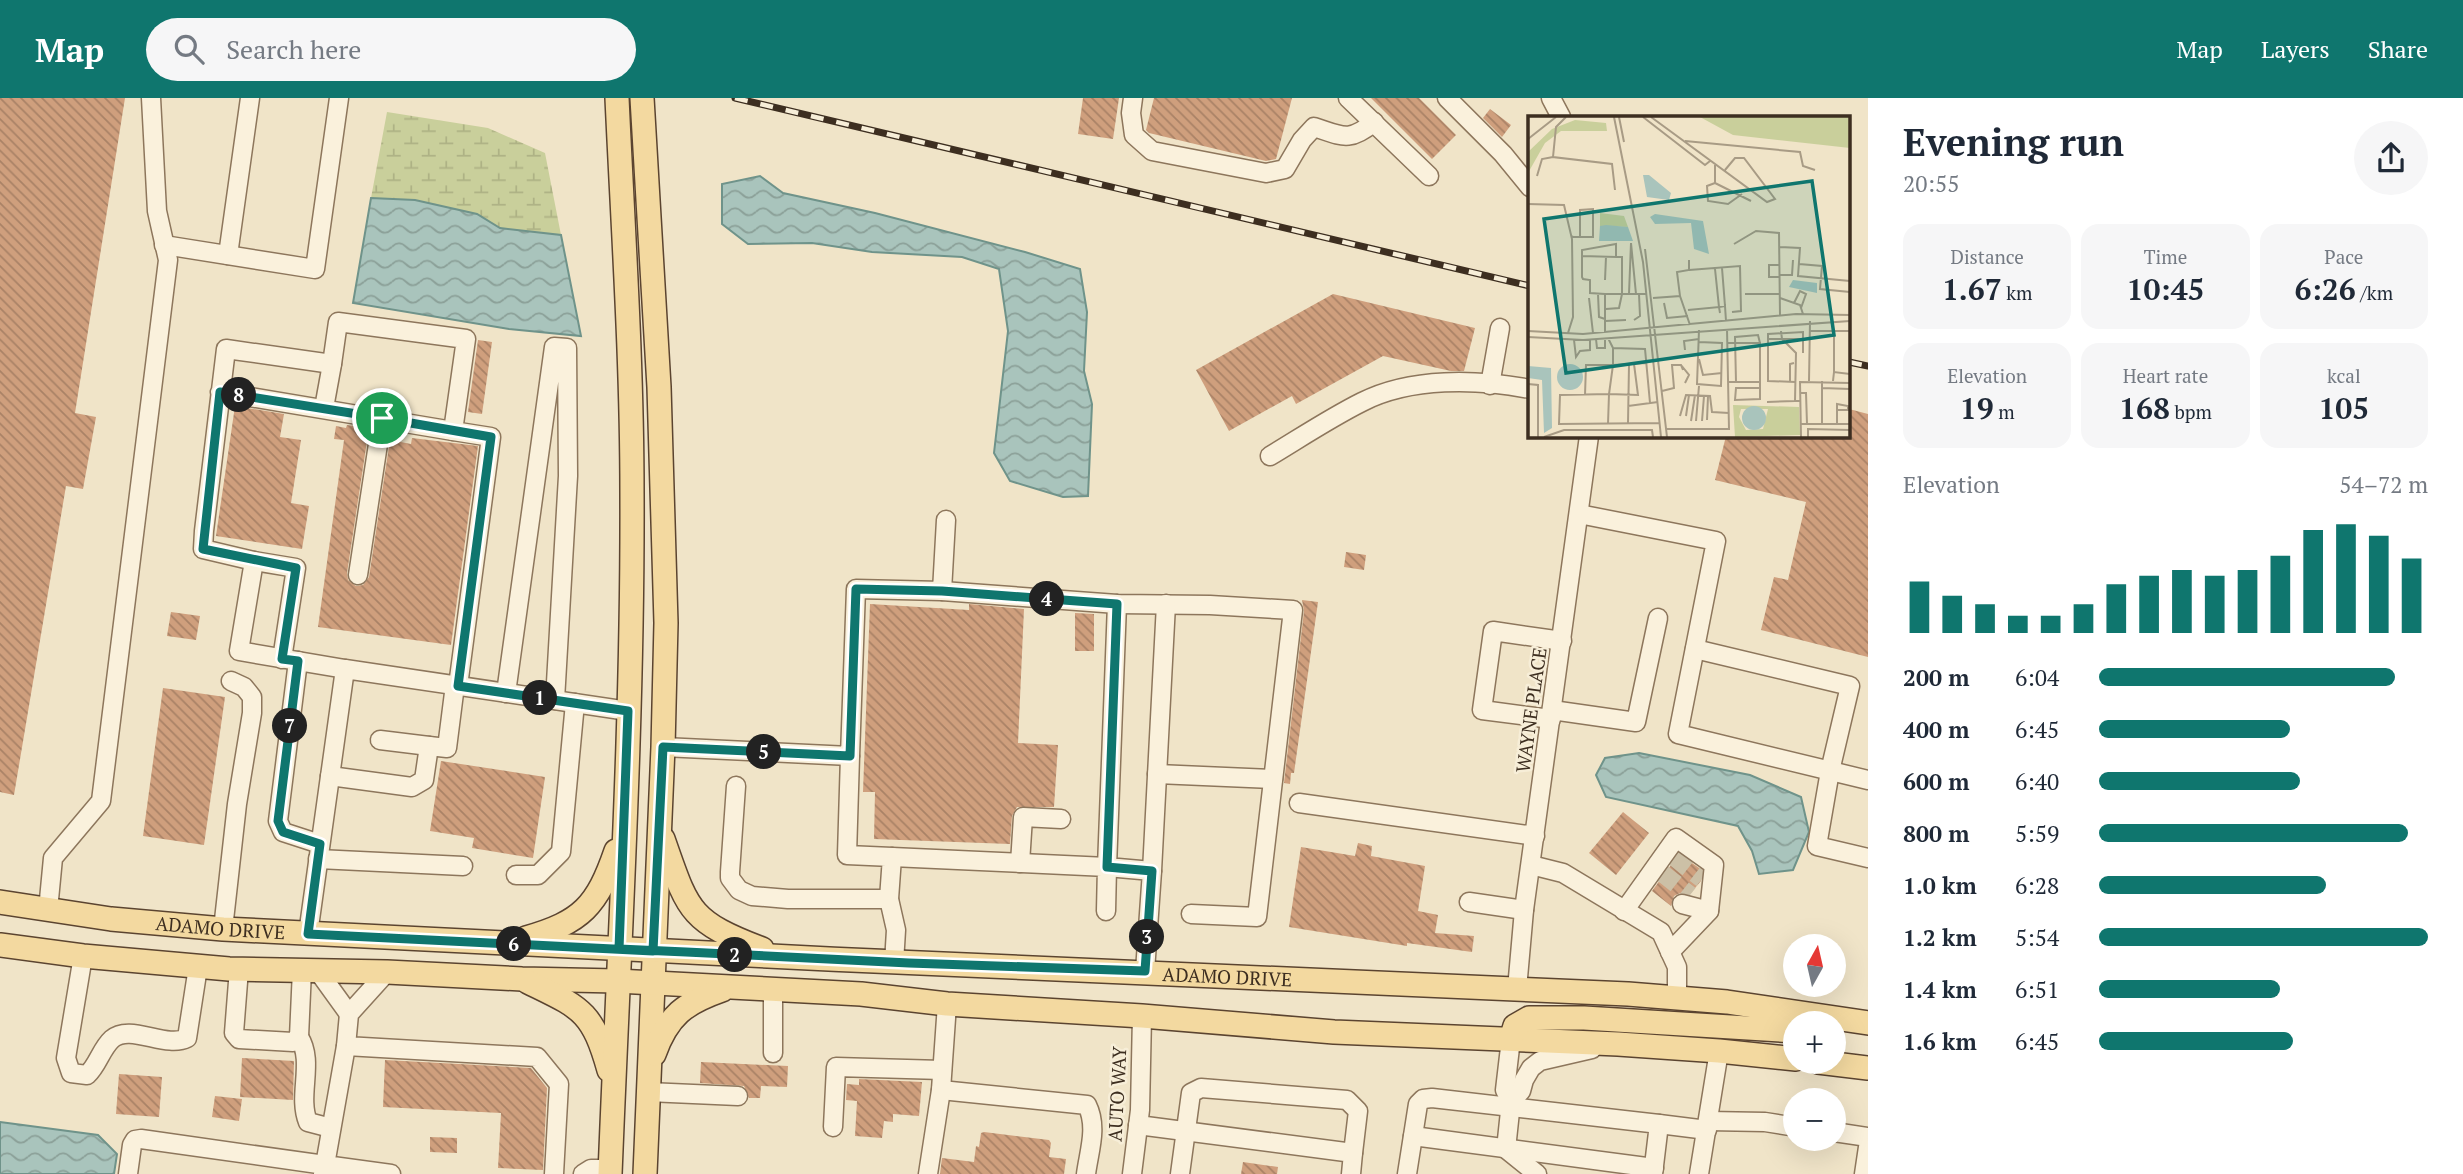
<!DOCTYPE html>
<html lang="en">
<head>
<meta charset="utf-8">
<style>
	body { margin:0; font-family:"PT Serif",serif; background:#f6f6f7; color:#1f2937; height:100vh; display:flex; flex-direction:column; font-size:26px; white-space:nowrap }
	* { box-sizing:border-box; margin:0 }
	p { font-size:23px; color:#747a83 }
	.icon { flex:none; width:38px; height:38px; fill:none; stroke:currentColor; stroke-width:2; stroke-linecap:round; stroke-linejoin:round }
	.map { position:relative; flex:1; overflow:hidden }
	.side { display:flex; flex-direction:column; background:#fff; width:595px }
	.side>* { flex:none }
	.needle { width:46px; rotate:8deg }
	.buttons { position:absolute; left:1783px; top:836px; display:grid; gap:14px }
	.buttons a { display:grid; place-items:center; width:63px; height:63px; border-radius:50%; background:#fff; box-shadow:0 7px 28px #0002; font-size:35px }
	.pin { position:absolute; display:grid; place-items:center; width:60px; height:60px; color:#fff; margin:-30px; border:4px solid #fff; border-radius:50%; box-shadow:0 2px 7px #0007 }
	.km { position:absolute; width:35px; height:35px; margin:-18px; border-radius:50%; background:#222; color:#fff; font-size:19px; line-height:35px; text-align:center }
	.round { display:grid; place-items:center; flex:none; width:74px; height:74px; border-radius:37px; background:#f6f6f7 }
	.head { display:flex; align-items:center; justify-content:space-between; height:119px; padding:0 35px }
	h1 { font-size:38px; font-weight:700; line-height:52px }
	.stats { display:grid; grid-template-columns:repeat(3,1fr); gap:10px; height:119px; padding:7px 35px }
	.stats div { display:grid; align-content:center; border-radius:18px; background:#f6f6f7; text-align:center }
	.stats b { font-size:30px; font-weight:700 }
	.stats small { font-size:19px; font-weight:400 }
	.stats p { font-size:19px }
	.chart { height:196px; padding:14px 35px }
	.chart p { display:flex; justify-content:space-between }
	.chart svg { width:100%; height:126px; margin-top:7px; stroke:#0f766e; stroke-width:6 }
	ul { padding:0 35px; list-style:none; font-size:23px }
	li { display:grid; grid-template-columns:112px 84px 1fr; align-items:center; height:52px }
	li i { height:18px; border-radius:9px; background:#0f766e }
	header { display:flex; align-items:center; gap:42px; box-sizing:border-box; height:98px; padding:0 35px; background:#0f766e; color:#fff }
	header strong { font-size:33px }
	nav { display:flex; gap:38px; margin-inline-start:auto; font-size:24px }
	.search { width:490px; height:63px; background:#f6f6f7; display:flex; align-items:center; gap:18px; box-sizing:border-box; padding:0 24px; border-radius:38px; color:#747a83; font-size:26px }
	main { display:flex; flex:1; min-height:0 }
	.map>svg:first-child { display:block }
	.wetland { fill:url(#wetland-marsh) }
	.water { fill:url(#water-waves); stroke:#6f938a; stroke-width:2 }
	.building { fill:url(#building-back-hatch) }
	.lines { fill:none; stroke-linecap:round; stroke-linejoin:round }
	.minor-tunnel { stroke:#ccc0a6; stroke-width:18; stroke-dasharray:18 9; stroke-linecap:butt }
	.minor-casing { stroke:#8d765c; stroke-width:21 }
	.major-casing { stroke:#5b4430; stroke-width:26 }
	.minor { stroke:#faf1dc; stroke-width:18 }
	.major { stroke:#f3d9a0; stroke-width:23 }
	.rail-casing { stroke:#3d2e20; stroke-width:7 }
	.rail { stroke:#f7eed8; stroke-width:4.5; stroke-dasharray:13; stroke-linecap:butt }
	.route-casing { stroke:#fff; stroke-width:14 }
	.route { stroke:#0f766e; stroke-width:9 }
	.labels { text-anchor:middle; stroke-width:5; stroke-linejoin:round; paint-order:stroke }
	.street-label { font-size:19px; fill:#3d2e20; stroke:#f7eed8 }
	.inset-road { fill:none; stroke:#a89b85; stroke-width:2 }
	.view { fill:#0f766e; fill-opacity:0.15; stroke:#0f766e; stroke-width:3.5 }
	.inset-edge { fill:none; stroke:#3d2e20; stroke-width:3.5 }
</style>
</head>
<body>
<header>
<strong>Map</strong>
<div class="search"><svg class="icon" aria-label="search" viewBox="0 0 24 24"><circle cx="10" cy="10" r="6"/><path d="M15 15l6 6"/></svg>Search here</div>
<nav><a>Map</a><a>Layers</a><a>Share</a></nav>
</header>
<main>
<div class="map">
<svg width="1868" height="1076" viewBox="0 0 1868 1076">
	<defs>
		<pattern id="wetland-marsh" width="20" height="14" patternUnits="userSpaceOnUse" patternTransform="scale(1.75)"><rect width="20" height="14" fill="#c9cf9b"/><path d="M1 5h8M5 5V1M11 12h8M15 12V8" fill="none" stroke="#aeb285"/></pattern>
		<pattern id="water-waves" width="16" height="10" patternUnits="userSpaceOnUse" patternTransform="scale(1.75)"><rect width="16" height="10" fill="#a9c4bc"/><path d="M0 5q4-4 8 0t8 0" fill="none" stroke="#8ba098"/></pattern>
		<pattern id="building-back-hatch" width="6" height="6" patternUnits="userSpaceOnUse" patternTransform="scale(1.75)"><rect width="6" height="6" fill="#cf9f7d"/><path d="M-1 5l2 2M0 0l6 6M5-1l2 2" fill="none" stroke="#a98266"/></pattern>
	</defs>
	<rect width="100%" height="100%" fill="#f0e4c8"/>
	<!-- wetland -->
	<polygon class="wetland" points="387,14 488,30 545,55 561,137 499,130 477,116 415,102 371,100"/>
	<!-- water -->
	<g class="water">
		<polygon points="760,78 783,95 875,115 1025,154 1080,171 1087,214 1084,273 1092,306 1088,398 1063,399 1010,383 994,355 1008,233 999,171 962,159 872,154 812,145 748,146 722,126 722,86"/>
		<polygon points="371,100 415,102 477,116 500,130 561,137 581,238 509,231 353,205"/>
		<polygon points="1639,655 1750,677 1801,699 1809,734 1793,772 1759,776 1752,753 1738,728 1606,699 1596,677 1605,660"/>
		<polygon points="0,1024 98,1037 117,1056 114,1076 0,1076"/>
	</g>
	<!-- building -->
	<g class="building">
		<polygon points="0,0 125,0 75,315 96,319 83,391 66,388 14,697 0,694"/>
		<polygon points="1083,0 1119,0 1113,41 1078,36"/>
		<polygon points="1154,0 1292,0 1276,61 1266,63 1149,35 1146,32"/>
		<polygon points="1371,0 1419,0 1456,37 1432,61"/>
		<polygon points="1490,11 1511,27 1502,39 1483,20"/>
		<polygon points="1333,196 1475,230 1464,273 1451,273 1383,258 1296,306 1292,298 1229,333 1196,272"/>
		<polygon points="478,242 492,244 482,316 468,314"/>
		<polygon points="235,308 284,316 280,339 301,342 291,405 309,408 302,451 216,438"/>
		<polygon points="1849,311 1868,316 1868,559 1761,532 1774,479 1788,482 1806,404 1715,382 1726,338 1849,338"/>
		<polygon points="347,327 369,330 347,475 348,482 356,488 363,487 369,479 390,342 411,346 412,340 478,348 451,547 318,529 344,342 334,341 336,328 346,330"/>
		<polygon points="1346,454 1366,457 1364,472 1344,469"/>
		<polygon points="1302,502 1318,504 1294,675 1291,675 1290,686 1284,685 1304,513"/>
		<polygon points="870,506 969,512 969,506 1024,511 1018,645 1058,647 1054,709 1017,709 1012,718 1010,746 874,741 875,694 863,694"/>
		<polygon points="171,514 200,518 196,542 167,538"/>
		<polygon points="1075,515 1094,516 1094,553 1075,553"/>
		<polygon points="163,590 225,599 204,747 143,738"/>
		<polygon points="441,663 545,679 533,760 472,750 474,740 430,733"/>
		<polygon points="1623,714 1649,735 1616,777 1589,755"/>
		<polygon points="1358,745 1372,748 1371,758 1425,768 1418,813 1438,817 1435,835 1474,838 1472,854 1407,845 1407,848 1289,829 1301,749 1355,758"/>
		<polygon points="1679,756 1702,772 1701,783 1690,796 1680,795 1674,798 1671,808 1652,793"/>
		<polygon points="242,960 294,963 293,1002 240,999"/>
		<polygon points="385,962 531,970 547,990 543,1072 498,1070 501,1015 383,1009"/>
		<polygon points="701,964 788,968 787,989 761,988 760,1000 749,1000 744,988 700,985"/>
		<polygon points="119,976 162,979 159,1019 116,1016"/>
		<polygon points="859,981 922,984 919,1018 893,1016 893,1024 884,1023 882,1040 855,1038 857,1003 846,1002 847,986 859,987"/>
		<polygon points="215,998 242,1001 239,1023 212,1019"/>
		<polygon points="984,1034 1049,1042 1051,1045 1049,1059 1066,1061 1064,1076 940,1076 942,1060 974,1064 976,1048 979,1049 981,1035"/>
		<polygon points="430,1039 457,1040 457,1055 430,1054"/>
		<polygon points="1243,1064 1278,1069 1277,1076 1241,1076"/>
	</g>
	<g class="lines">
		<!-- minor-tunnel -->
		<g class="minor-tunnel">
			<polyline points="1674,759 1702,781"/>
			<polyline points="1662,775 1690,797"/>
		</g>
		<defs>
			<g id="minor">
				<path d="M1133 0 1131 15 1134 37 1152 53 1266 75 1285 71 1302 42 1314 29C1342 38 1349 45 1374 24"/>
				<polyline points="1348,0 1429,78"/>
				<polyline points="1447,0 1503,56 1530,89"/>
				<polyline points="1551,0 1561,19"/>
				<polyline points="164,147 315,171 339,0"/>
				<polyline points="228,157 250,0"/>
				<polyline points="1490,287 1500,230"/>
				<polyline points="220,294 453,333 466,241 338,224 332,266 226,251 204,433 203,451 254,463 239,553 345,571"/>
				<polyline points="324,310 332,266"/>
				<polyline points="453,333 491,339 458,588"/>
				<path d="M1270 358C1300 340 1330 320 1362 304 1411 279 1477 281 1530 291"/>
				<polyline points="1579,416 1716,443 1678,636 1868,682"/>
				<polyline points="254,463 296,470 282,561"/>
				<polyline points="358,477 382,320"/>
				<polyline points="942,493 1117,506 1210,507 1293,512 1257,819 1191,816"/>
				<polyline points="1117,506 1107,769 1152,773 1145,873"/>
				<polyline points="1695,551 1850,588 1830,673 1817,748 1868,760"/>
				<polyline points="298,563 278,723 283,734 320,746"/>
				<polyline points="506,595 554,249 567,250 568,378 555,602"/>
				<polyline points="1552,612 1636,624 1658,520"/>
				<polyline points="1551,621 1482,612 1493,533 1562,543"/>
				<polyline points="380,642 429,648"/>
				<polyline points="663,649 850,658 856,491 942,493 946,422"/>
				<polyline points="850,658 847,757 892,759 889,801 896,832 894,865"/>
				<polyline points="1157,676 1273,681"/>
				<polyline points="330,678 412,689 424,682 429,648 447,650 455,587"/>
				<polyline points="736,688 730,774 730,780 739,792 752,798 788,801 889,801"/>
				<polyline points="1299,705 1535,738"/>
				<polyline points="892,759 1107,769 1106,813"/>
				<polyline points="318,761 463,768"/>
				<polyline points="1020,765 1023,719 1061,721"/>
				<polyline points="1531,767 1563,775 1661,834 1677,869 1677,900"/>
				<polyline points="1152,773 1166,506"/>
				<polyline points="516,777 538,777 561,754 575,605"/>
				<polyline points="1469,804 1524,812"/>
				<polyline points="1682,806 1709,813"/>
				<polyline points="48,812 53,760 101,703 168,162 157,113 151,0"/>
				<polyline points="1624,813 1676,740 1714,767 1709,813 1670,854"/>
				<polyline points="223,831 237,706 252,615 252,599 244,589 231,583"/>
				<polyline points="308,836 345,571 628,613"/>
				<path d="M83 858 66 960 71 975 87 977C98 967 101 951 112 941 130 925 166 951 187 940L198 869"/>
				<polyline points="239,871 234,935 239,941 293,944 299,939 302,872"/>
				<polyline points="318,873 349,916"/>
				<polyline points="387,874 349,916 346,948 537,959 559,986 554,1076"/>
				<polyline points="1517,891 1524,812 1589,338"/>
				<path d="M299 939C315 964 297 997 308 1024L331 1030"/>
				<polyline points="1511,941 1505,992 1511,1004 1506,1051 1537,1076"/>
				<polyline points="346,948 325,1067 391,1076"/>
				<polyline points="773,955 773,892"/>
				<path d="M941 992 1087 1007C1098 1029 1089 1053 1086 1076"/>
				<polyline points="648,994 738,998"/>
				<polyline points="1511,1004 1521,993 1524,982 1531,970 1540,963 1592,951"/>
				<polyline points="1708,1023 1765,1024 1796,1029"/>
				<polyline points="1659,1026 1707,1032"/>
				<polyline points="1138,1027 1353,1055 1351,1076"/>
				<polyline points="833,1029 836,969 942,972"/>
				<polyline points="1834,1034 1868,1039"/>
				<polyline points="1413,1038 1654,1070"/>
				<polyline points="128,1076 132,1047 135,1042 141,1041 325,1067 323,1076"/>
				<polyline points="583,1076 591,1071 610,1071"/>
				<polyline points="928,1076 941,992 947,906"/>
				<polyline points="1132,1076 1140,1012 1142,918"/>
				<polyline points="1180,1076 1191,995 1201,990 1347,1002 1358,1013 1353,1055"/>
				<polyline points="1407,1076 1418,1006 1423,1001 1432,1000 1659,1026 1653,1076"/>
				<polyline points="1699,1076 1719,953"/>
				<polyline points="1864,1076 1868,1049"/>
			</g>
			<g id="major">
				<polyline points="642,0 659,289 666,525 663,649 645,1076"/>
				<path d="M663 741C688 812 688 823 762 851"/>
				<path id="s1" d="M0 804 111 821 223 831C691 856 1160 876 1628 896L1727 904 1868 925"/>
				<path d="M526 840C582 824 597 808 616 753"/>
				<polyline points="0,847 83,858 229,871 387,874 522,881 617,883 861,896 947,906 1142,918 1334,934 1618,946 1719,953 1796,961"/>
				<path d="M528 884C581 910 592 912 609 972"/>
				<polyline points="1511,941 1515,928 1529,920 1584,920 1796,933"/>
				<path d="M654 956C668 917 685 905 722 892"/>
				<polyline points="1818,964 1868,970"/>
				<path d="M610 1076C619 849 633 622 632 395 632 263 623 131 617 0"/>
			</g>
		</defs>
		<!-- minor casing -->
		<use href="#minor" class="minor-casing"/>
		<!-- major casing -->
		<use href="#major" class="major-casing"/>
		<!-- minor -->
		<use href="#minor" class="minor"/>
		<!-- major -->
		<use href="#major" class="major"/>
		<defs>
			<g id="rail">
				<polyline points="735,0 1530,188"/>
				<polyline points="1849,264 1868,268"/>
			</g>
		</defs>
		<!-- rail casing -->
		<use href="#rail" class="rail-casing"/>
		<!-- rail -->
		<use href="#rail" class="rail"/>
	</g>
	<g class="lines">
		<defs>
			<polyline id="route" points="382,320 491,339 458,588 628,613 619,851 686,854 909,865 1145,873 1152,773 1107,769 1117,506 942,493 856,491 850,658 663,649 653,853 308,836 320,746 283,734 278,723 298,563 282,561 296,470 203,451 220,294 382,320"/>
		</defs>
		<!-- route casing -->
		<use href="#route" class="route-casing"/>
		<!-- route -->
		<use href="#route" class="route"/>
	</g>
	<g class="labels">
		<!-- street labels -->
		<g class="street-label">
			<text transform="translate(1531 612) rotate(-82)" y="7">WAYNE PLACE</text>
			<text dy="7" stroke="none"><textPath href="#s1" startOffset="222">ADAMO DRIVE</textPath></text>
			<text dy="7" stroke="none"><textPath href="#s1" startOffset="1230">ADAMO DRIVE</textPath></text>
			<text transform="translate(1117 996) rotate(-87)" y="7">AUTO WAY</text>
		</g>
	</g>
	<!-- overview -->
	<g transform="translate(1528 18)">
		<rect width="322" height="322" fill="#f0e4c8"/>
		<path d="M172 1H322V32L205 19ZM47 4 78 7 79 15H33L17 27 0 57V36L24 13ZM72 97 96 100 100 111 72 110ZM205 289 271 291 272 319 207 321ZM213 293H240L235 313 218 314 211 301Z" fill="#c9cf9b" fill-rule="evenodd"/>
		<path d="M121 59 143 77 141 84 119 81 115 59ZM127 98 175 105 181 138 166 133 163 107 127 108 122 101ZM78 109 100 111 105 125H71L72 110ZM265 164 289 167V177L261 171ZM29 261a13 13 0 1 1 26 0a13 13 0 1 1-26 0ZM0 250 23 252 24 312 16 317 14 264 0 262ZM214 302a12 12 0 1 1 24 0a12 12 0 1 1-24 0Z" fill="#a9c4bc"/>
		<path class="inset-road" d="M38 1 28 11 25 41 84 48 87 74M86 1 115 146 133 321M91 1 96 26M115 1 177 49 182 45M123 1 239 86 247 83 216 42H207L197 54M0 23 28 1M157 25 272 36 275 50 287 54M187 49V67L179 70 180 85 200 88 214 78M9 60 14 43 25 41M187 67 223 85M0 88 36 89 44 123 45 201 40 217M43 120 45 121H65V93L52 94V121M206 128 228 115 251 117 252 199M252 131 272 132 270 160 322 165M117 133 139 321M54 140 88 141V128L54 134V161L55 163 62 164V177L77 178M88 141H94V178M271 148 294 150 292 173 322 176M251 149H241V161H252M194 152 197 190M187 153 191 191 197 190 198 205M161 154 212 150 213 195 204 196M252 159H264L265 144M77 164 78 141M70 178 71 201 77 203M101 178 103 127 108 178M217 178H252M152 180 162 209M61 182 65 217M125 182 152 180 149 156 161 154V144M252 182 272 189 275 198M136 187 139 202 160 200M266 187 272 175 278 178 273 192M78 193 91 192 94 178M160 194 191 191 192 197M106 204 112 200 111 178M77 205 98 204M171 214 169 268 193 270 194 227 171 226M0 215 55 218 268 198 322 199M253 215 254 223 268 237 267 285H273M282 215H322M77 216V178H118M0 221 55 224 322 205M80 222 85 232 117 233 122 287M68 223 69 232H77V222M240 223H275M46 224 48 241 52 235 62 234V223M200 227H232V283L207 284 208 272H232M85 232V249L118 247M157 234 156 225 171 223M171 243 175 259 194 257M153 249 161 259 157 267M306 256V214M281 265 282 205M305 265 306 256 322 258M201 266H232M208 266 207 221 230 219 232 227M262 266V248L266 247M267 266 240 265V218L275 216V237M0 268 10 269V321M294 272 322 273M134 275 146 272 144 249H153L155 254M272 277H278L279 308M57 279 58 249H85L81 278 110 279 106 248M239 286 267 285M100 290 130 286M309 294H320V290L309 288V308M152 300 158 279 182 280 184 296 201 297M158 300 161 279M179 304 180 280M163 305 167 279M168 305 171 270M174 305 176 280M100 307 101 249M80 308 81 278 32 279 31 308 132 307M273 308H322M294 308V265M138 313H201L199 213M16 321 36 314H124L125 321M273 321 272 266 322 267M280 321V313L322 314"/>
		<path class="view" d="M284 65 306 219 38 257 16 103Z"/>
		<rect width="322" height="322" class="inset-edge"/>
	</g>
</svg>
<div class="buttons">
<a><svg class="needle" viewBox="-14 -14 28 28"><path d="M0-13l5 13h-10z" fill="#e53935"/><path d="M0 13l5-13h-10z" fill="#747a83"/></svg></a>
<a>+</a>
<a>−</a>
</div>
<div class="pin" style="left:382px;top:320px;background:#1e9e55"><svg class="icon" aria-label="arrive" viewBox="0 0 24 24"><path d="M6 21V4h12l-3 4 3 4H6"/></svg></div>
<b class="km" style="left:540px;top:600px">1</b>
<b class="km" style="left:735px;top:857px">2</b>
<b class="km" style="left:1147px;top:839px">3</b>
<b class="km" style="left:1047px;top:501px">4</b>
<b class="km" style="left:764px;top:654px">5</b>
<b class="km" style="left:514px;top:846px">6</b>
<b class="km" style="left:290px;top:628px">7</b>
<b class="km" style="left:239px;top:297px">8</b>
</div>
<section class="side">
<div class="head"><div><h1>Evening run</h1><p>20:55</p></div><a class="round"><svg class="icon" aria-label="share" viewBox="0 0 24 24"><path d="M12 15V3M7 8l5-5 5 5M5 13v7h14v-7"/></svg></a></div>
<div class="stats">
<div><p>Distance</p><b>1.67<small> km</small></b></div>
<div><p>Time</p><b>10:45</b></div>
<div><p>Pace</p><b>6:26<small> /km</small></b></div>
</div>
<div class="stats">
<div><p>Elevation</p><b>19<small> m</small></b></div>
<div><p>Heart rate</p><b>168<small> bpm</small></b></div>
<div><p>kcal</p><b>105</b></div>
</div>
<div class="chart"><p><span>Elevation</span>54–72 m</p>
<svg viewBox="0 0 160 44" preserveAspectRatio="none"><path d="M5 44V26M15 44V31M25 44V34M35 44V38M45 44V38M55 44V34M65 44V27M75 44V24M85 44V22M95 44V24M105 44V22M115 44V17M125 44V8M135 44V6M145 44V10M155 44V18"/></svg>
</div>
<ul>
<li><b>200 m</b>6:04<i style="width:90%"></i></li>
<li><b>400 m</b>6:45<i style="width:58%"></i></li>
<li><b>600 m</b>6:40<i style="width:61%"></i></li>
<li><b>800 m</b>5:59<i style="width:94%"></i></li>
<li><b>1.0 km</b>6:28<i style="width:69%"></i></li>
<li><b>1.2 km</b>5:54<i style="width:100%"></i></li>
<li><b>1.4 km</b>6:51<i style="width:55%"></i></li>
<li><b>1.6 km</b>6:45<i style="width:59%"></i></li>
</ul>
</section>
</main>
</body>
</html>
